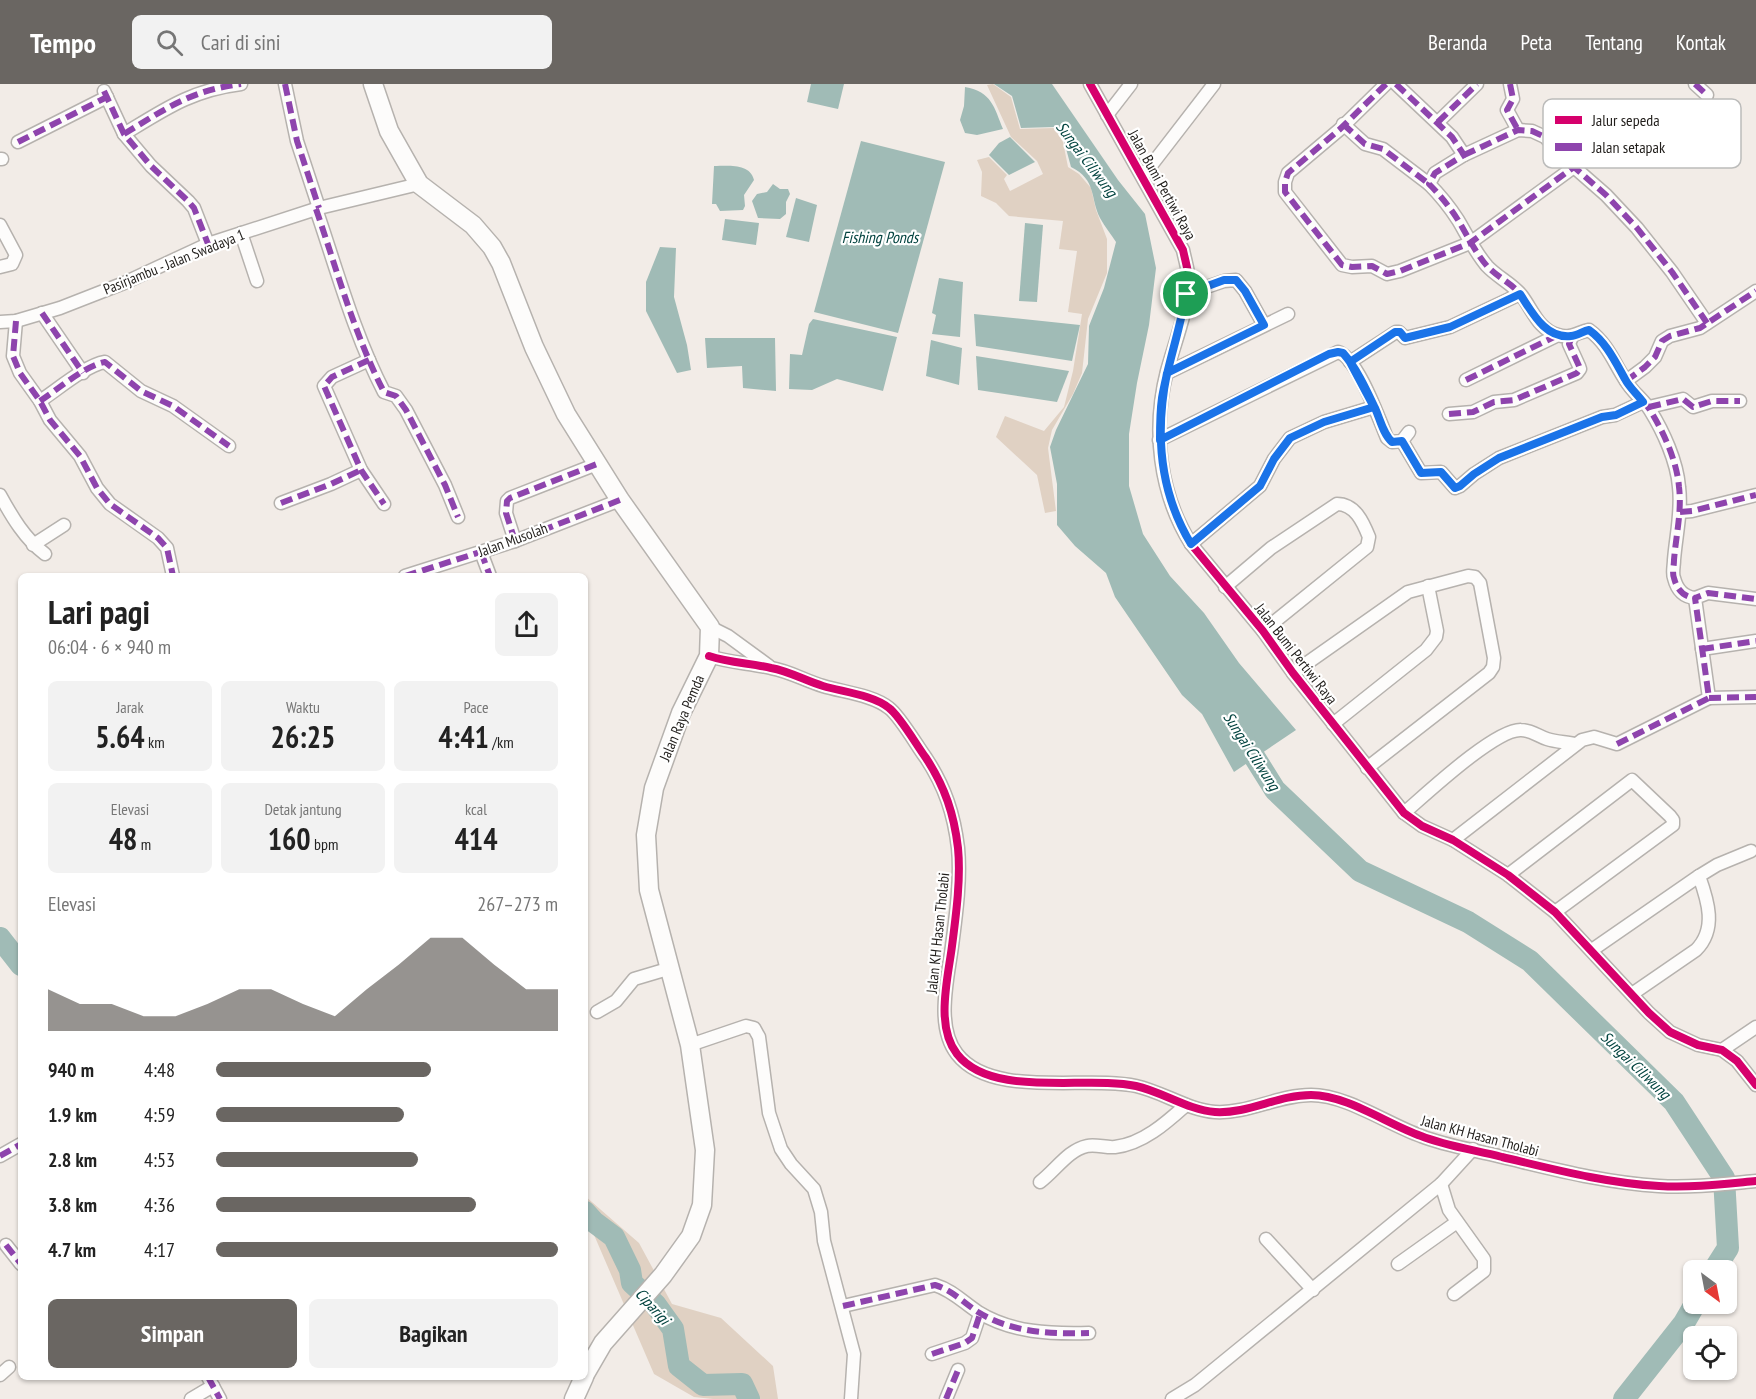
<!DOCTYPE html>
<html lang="id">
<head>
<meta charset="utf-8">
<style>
	body { margin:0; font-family:"PT Sans Narrow",sans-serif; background:#f2f2f2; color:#222; height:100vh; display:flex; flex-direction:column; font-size:22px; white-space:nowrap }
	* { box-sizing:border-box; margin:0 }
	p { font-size:20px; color:#767676 }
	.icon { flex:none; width:33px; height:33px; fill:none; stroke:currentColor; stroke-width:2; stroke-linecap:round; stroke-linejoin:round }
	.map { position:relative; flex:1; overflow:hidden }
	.sheet { position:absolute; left:18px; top:489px; width:570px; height:807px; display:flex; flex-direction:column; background:#fff; border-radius:9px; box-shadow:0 2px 4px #0004 }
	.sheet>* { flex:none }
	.needle { width:39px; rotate:148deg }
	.buttons { position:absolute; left:1683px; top:1176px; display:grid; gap:12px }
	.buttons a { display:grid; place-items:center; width:54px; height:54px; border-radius:9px; background:#fff; box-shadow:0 2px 4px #0004; font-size:30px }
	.pin { position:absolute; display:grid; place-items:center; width:51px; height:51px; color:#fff; margin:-26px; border:3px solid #fff; border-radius:50%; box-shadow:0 2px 6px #0007 }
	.round { display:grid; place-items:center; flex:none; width:63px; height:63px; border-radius:9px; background:#f2f2f2 }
	.headline { display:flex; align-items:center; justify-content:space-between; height:102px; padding:0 30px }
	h1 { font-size:33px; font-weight:700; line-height:45px }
	.metrics { display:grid; grid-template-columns:repeat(3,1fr); gap:9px; height:102px; padding:6px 30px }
	.metrics div { display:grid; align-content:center; border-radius:9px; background:#f2f2f2; text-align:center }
	.metrics b { font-size:30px; font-weight:700 }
	.metrics small { font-size:16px; font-weight:400 }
	.metrics p { font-size:16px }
	.chart { height:168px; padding:12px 30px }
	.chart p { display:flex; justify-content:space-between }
	.chart svg { width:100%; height:108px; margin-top:6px; fill:#6a6662; opacity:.7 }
	.primary-button { display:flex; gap:12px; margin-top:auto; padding:12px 30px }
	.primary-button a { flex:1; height:69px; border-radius:9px; background:#6a6662; color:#fff; font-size:24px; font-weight:700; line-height:69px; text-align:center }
	.primary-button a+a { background:#f2f2f2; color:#222 }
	ul { padding:0 30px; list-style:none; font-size:20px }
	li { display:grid; grid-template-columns:96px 72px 1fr; align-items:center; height:45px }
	li i { height:15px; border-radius:8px; background:#6a6662 }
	header { display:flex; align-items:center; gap:36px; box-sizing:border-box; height:84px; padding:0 30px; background:#6a6662; color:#fff }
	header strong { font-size:28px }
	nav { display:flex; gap:33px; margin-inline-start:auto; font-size:21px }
	.search { width:420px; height:54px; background:#f2f2f2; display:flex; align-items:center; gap:15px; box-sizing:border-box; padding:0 21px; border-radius:9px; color:#767676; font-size:22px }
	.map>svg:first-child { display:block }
	.green { fill:#e0d1c3 }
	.water { fill:#a0bbb6 }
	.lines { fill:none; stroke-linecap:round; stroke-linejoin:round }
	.river { stroke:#a0bbb6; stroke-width:22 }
	.street-casing { stroke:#b6b2ae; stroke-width:15 }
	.secondary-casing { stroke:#b6b2ae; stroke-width:21 }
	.street { stroke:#fdfcfb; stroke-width:12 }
	.secondary { stroke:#fdfcfb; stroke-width:18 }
	.quiet { stroke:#8e44ad; stroke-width:6; stroke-dasharray:12 6; stroke-linecap:butt }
	.cycleway-casing { stroke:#fff; stroke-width:11 }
	.cycleway { stroke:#d6006c; stroke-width:8 }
	.route-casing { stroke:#fff; stroke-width:12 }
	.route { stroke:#1a73e8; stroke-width:8 }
	.labels { text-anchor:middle; stroke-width:4.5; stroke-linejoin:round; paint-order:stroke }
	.street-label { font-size:15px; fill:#211e1b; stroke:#fff }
	.water-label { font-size:16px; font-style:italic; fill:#02433f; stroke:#fff }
	.key { fill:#fff; stroke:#bcbcbb; stroke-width:1.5 }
	.key-label { font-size:16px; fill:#211e1b }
</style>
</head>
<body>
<header>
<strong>Tempo</strong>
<div class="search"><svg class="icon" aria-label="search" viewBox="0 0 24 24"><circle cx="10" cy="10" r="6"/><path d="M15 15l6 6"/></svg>Cari di sini</div>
<nav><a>Beranda</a><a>Peta</a><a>Tentang</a><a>Kontak</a></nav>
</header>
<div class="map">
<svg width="1756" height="1315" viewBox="0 0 1756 1315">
	<rect width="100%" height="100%" fill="#f2ece7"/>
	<!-- green -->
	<g class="green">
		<polygon points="993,0 1011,13 1020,45 1054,44 1063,58 1068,83 1079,90 1091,104 1096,126 1107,155 1107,189 1088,235 1082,289 1073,310 1052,346 1048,364 1056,427 1045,429 1037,391 996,353 1005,332 1044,347 1064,323 1073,287 1082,230 1068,228 1077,167 1059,165 1063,137 1009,132 996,119 981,112 982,88 977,76 989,73 1007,91 1004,95 1010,107 1043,90 1037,77 1011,53 987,1"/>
		<polygon points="585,1112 639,1159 672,1220 721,1234 773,1282 778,1315 713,1315 694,1313 654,1290 585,1130"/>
	</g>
	<!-- water -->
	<g class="water">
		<polygon points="811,0 844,0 838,25 807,18"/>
		<path d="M994 0H1052L1118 96 1145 130 1156 184 1149 241 1137 299 1129 350V402L1143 450 1170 492 1204 529 1239 579 1296 646 1234 688 1202 630 1182 611 1115 513 1106 489 1075 462 1057 441V400L1050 363 1056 346 1088 280 1089 242 1104 204 1116 158C1111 150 1105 143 1100 134 1090 114 1097 96 1071 83L1064 57 1054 43 1021 44 1012 12Z"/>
		<path d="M965 3C992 8 994 23 1003 45L977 51 965 49 960 36 964 22Z"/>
		<polygon points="1010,53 1035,78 1009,91 989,71 999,59"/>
		<polygon points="861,57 945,78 898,249 814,228"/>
		<path d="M714 82C728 82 750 79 754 96L744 111 745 122 743 126 720 127 716 120H712Z"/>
		<polygon points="773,100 780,105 788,105 790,110 786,118 786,130 780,135 758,134 752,117 757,110 767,108"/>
		<polygon points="796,114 817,121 809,158 786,153"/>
		<polygon points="725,135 759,139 756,161 722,156"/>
		<polygon points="1025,139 1043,141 1037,218 1019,217"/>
		<polygon points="660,163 676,164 674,213 687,261 691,286 677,289 646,227 646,198"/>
		<polygon points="939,194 963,198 960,253 932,250 936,231 932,229"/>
		<polygon points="974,230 1080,241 1072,277 976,262"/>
		<polygon points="813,235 897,253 883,307 837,295 812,306 789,305 790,270 802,271 809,240"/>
		<polygon points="705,254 775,254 776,307 743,304 742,282 707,284"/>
		<polygon points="931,256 962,264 959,301 926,292"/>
		<polygon points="976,272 1069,287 1057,318 978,306"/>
	</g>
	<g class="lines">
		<!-- river -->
		<g class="river">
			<polyline points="1240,650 1275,706 1360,787 1468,838 1530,877 1674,1018 1724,1094 1728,1164 1714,1186"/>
			<polyline points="0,854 21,881"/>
			<polyline points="585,1128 594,1138 614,1153 630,1186 632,1199 655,1220 673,1245 679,1282 703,1301 742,1300 749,1315"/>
			<polyline points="1624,1315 1684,1239 1695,1220"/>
		</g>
		<defs>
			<g id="street">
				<polyline points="285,0 297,57 319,124"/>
				<path d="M1090 0 1183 166C1185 176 1189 188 1189 198 1187 228 1175 258 1167 287 1152 345 1159 409 1191 460L1263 547 1293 589 1404 729 1422 742 1453 756 1508 791 1555 828 1649 929 1670 948 1698 961 1722 966 1737 977 1756 1001"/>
				<polyline points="1386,0 1339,46 1288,89 1285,98 1285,108 1342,181 1352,183 1372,182 1387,190 1400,187 1470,159 1574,83"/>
				<path d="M1396 0 1452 53 1464 71 1435 89 1429 100C1440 111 1449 122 1458 136 1467 151 1475 168 1487 182 1497 193 1513 200 1522 212 1533 227 1539 246 1558 251 1571 255 1578 248 1589 246 1608 260 1614 279 1626 297 1632 308 1643 315 1650 326 1663 347 1677 377 1679 403 1682 427 1676 451 1674 476 1674 482 1672 489 1674 494 1677 506 1684 513 1695 514"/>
				<polyline points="1510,0 1513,15 1507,26 1518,46"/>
				<polyline points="1695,0 1707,11"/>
				<polyline points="104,7 124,50 151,82 188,117 194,124 208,160"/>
				<polyline points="1107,31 1131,0"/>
				<polyline points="1438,38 1477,0"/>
				<polyline points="1343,40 1365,60 1383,65 1429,100"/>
				<path d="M124 50C165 25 192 6 241 0"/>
				<polyline points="18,58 107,13"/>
				<polyline points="1464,71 1518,46 1532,47 1545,53 1574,83 1606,111 1637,144 1672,188 1707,239"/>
				<polyline points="0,75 2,75"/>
				<polyline points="1143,92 1214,0"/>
				<path d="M316 125C337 186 354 250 384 308L396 312 406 326 445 401 458 433"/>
				<polyline points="0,141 16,171 12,180 0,183"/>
				<polyline points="241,149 257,197"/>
				<polyline points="1186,210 1224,197 1236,196 1245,207 1264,241"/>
				<polyline points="42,229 83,289"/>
				<polyline points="16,237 13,272 20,289 40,317 50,336 80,372 97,404 110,420 158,454 167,464 173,492"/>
				<polyline points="0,238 16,237 60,224 124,199 208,160 319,124 419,100"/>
				<polyline points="369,276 332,293 324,302 361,386 384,420"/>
				<polyline points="1350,278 1396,248 1399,248 1405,254 1450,243 1520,210"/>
				<polyline points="1167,289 1288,230"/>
				<polyline points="1466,296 1558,251"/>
				<polyline points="1626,297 1645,283 1655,273 1662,257 1670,252 1700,244 1756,207"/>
				<path d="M40 317C57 306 86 281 105 278L141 307 173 322 229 362"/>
				<polyline points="1649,323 1683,315 1693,323 1712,317 1740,317"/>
				<polyline points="1449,330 1473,328 1494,318 1514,316 1577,289 1580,285 1579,282 1569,260 1572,253"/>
				<path d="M1159 356 1338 268C1357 273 1379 335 1387 354L1392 358 1402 357 1409 348"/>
				<polyline points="1402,357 1421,389 1441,388 1455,404 1460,402 1474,390 1499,374 1602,333 1615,331 1643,318"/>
				<path d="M0 411C12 433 25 455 45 470"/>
				<polyline points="281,419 331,400 361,386"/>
				<polyline points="1680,428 1692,427 1756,411"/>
				<polyline points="515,457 506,429 507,417 510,414 597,380"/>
				<polyline points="1191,460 1260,402 1274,375 1290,354 1324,338 1374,323"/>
				<polyline points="33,461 64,441"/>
				<polyline points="481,468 490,492"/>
				<polyline points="405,492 515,457 620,416"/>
				<path d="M1225 503 1271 464 1337 420C1355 420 1363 438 1369 453L1367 463 1263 547"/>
				<polyline points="710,543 728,552 769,582"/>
				<polyline points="1702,565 1756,557"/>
				<path d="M709 572C730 579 750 579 771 584 789 587 806 597 823 602 843 608 873 611 889 624 900 632 917 662 926 674 945 703 954 730 958 764 961 795 956 831 952 862 948 894 935 942 957 970 992 1015 1086 991 1136 1002 1163 1008 1188 1026 1215 1028 1248 1030 1278 1011 1311 1011 1347 1011 1387 1040 1421 1052 1446 1062 1475 1066 1502 1073 1553 1085 1605 1099 1659 1102 1691 1104 1724 1100 1756 1097"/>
				<polyline points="1293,589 1408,508 1468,492 1475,493 1480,499 1494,574 1493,583 1489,589 1367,684"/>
				<polyline points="1709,614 1756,613"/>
				<polyline points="1333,640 1426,566 1436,553 1437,547 1428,502"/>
				<path d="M1404 729C1425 711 1495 645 1521 646 1531 646 1538 652 1547 655 1556 658 1566 658 1575 660"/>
				<polyline points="1453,756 1582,656 1594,653 1617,660 1709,614 1695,514 1708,509 1756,515"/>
				<polyline points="1508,791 1632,696 1670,732 1673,736 1673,741 1555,828"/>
				<polyline points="1592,866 1699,792 1717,781 1751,767"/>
				<path d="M1632 910 1696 866C1717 845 1708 817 1699 792"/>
				<polyline points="597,928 616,917 634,895 671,884"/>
				<polyline points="690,961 746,942 754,944 759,953 769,1029 781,1065 791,1080 814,1105 821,1128 824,1157 854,1270 851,1315"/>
				<polyline points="1722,966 1756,943"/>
				<polyline points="0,1072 21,1060"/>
				<path d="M1040 1098C1056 1086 1068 1066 1087 1062 1096 1060 1106 1064 1115 1063 1143 1060 1167 1038 1186 1021"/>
				<polyline points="1441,1100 1449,1126 1484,1175 1484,1187 1454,1210"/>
				<polyline points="1266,1155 1313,1206"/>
				<polyline points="6,1161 21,1180"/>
				<polyline points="1398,1180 1457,1138"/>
				<path d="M843 1222 935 1201C952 1206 964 1219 978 1228 1012 1249 1051 1250 1089 1249"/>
				<polyline points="932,1270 965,1259 972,1254 980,1230"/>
				<polyline points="0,1291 9,1283"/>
				<polyline points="208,1293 220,1315"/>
				<polyline points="191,1315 213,1302"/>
				<polyline points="946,1315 958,1286"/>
				<polyline points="1172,1315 1195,1301 1441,1100 1473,1065"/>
			</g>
			<g id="secondary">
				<polyline points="373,0 389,47 419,100 473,141 492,163 501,179 534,263 566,330 620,416 710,543 709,572 681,629 654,704 646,751 649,806 690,961 705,1066 702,1121 691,1152 663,1191 603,1259 585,1290"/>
				<polyline points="574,1315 584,1293"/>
			</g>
		</defs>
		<!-- street casing -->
		<use href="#street" class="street-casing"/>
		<!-- secondary casing -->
		<use href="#secondary" class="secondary-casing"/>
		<!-- street -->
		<use href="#street" class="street"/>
		<!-- secondary -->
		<use href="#secondary" class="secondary"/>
		<!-- quiet -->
		<g class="quiet">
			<polyline points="285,0 297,57 319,124"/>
			<polyline points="1386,0 1339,46 1288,89 1285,98 1285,108 1342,181 1352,183 1372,182 1387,190 1400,187 1470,159 1574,83"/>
			<path d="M1396 0 1452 53 1464 71 1435 89 1429 100C1440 111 1449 122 1458 136 1467 151 1475 168 1487 182 1497 193 1513 200 1522 212 1533 227 1539 246 1558 251 1571 255 1578 248 1589 246 1608 260 1614 279 1626 297 1632 308 1643 315 1650 326 1663 347 1677 377 1679 403 1682 427 1676 451 1674 476 1674 482 1672 489 1674 494 1677 506 1684 513 1695 514"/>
			<polyline points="1510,0 1513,15 1507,26 1518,46"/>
			<polyline points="1695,0 1707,11"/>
			<polyline points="104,7 124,50 151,82 188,117 194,124 208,160"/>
			<polyline points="1438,38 1477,0"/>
			<polyline points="1343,40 1365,60 1383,65 1429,100"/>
			<path d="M124 50C165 25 192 6 241 0"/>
			<polyline points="18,58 107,13"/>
			<polyline points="1464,71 1518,46 1532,47 1545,53 1574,83 1606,111 1637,144 1672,188 1707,239"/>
			<path d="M316 125C337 186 354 250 384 308L396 312 406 326 445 401 458 433"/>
			<polyline points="1186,210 1224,197 1236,196 1245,207 1264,241"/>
			<polyline points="42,229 83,289"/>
			<polyline points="16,237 13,272 20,289 40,317 50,336 80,372 97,404 110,420 158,454 167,464 173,492"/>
			<polyline points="369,276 332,293 324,302 361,386 384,420"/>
			<polyline points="1350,278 1396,248 1399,248 1405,254 1450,243 1520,210"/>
			<polyline points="1466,296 1558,251"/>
			<polyline points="1626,297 1645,283 1655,273 1662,257 1670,252 1700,244 1756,207"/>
			<path d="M40 317C57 306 86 281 105 278L141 307 173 322 229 362"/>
			<polyline points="1649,323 1683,315 1693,323 1712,317 1740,317"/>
			<polyline points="1449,330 1473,328 1494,318 1514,316 1577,289 1580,285 1579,282 1569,260 1572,253"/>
			<polyline points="1402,357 1421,389 1441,388 1455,404 1460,402 1474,390 1499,374 1602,333 1615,331 1643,318"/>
			<polyline points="281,419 331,400 361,386"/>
			<polyline points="1680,428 1692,427 1756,411"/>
			<polyline points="515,457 506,429 507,417 510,414 597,380"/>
			<polyline points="481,468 490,492"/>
			<polyline points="405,492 515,457 620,416"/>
			<polyline points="1702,565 1756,557"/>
			<polyline points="1709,614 1756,613"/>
			<polyline points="1617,660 1709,614 1695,514 1708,509 1756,515"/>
			<polyline points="0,1072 21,1060"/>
			<polyline points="6,1161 21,1180"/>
			<path d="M843 1222 935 1201C952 1206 964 1219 978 1228 1012 1249 1051 1250 1089 1249"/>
			<polyline points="932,1270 965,1259 972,1254 980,1230"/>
			<polyline points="208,1293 220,1315"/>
			<polyline points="946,1315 958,1286"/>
		</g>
		<defs>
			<g id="cycleway">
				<path d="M1090 0 1183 166C1185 176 1189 188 1189 198 1187 228 1175 258 1167 287 1152 345 1159 409 1191 460L1263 547 1293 589 1404 729 1422 742 1453 756 1508 791 1555 828 1649 929 1670 948 1698 961 1722 966 1737 977 1756 1001"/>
				<path d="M709 572C730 579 750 579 771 584 789 587 806 597 823 602 843 608 873 611 889 624 900 632 917 662 926 674 945 703 954 730 958 764 961 795 956 831 952 862 948 894 935 942 957 970 992 1015 1086 991 1136 1002 1163 1008 1188 1026 1215 1028 1248 1030 1278 1011 1311 1011 1347 1011 1387 1040 1421 1052 1446 1062 1475 1066 1502 1073 1553 1085 1605 1099 1659 1102 1691 1104 1724 1100 1756 1097"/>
			</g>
		</defs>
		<!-- cycleway casing -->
		<use href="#cycleway" class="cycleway-casing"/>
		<!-- cycleway -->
		<use href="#cycleway" class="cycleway"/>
	</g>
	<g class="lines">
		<defs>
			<path id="route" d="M1186 210C1180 246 1168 279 1162 314 1160 328 1160 342 1160 356L1329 270 1338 268 1343 269C1357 285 1366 305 1375 324 1380 335 1383 350 1392 358L1402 357 1421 389 1441 388 1455 404 1460 402 1474 390 1499 374 1602 333 1616 331 1643 318C1637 310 1629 303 1625 295 1615 277 1606 258 1589 246 1583 247 1577 252 1571 252 1545 255 1532 228 1520 210L1450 243 1405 254 1400 248H1395L1350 278 1374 323 1324 338 1290 354 1274 375 1260 402 1191 460C1159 407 1155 348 1167 289L1264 241 1245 207 1236 196H1224L1186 210"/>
		</defs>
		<!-- route casing -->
		<use href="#route" class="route-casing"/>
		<!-- route -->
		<use href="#route" class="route"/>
	</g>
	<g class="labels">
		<!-- street labels -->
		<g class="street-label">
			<text transform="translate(1162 101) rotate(61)" y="5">Jalan Bumi Pertiwi Raya</text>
			<text transform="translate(174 178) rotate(-22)" y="5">Pasirjambu - Jalan Swadaya 1</text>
			<text transform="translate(513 456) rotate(-20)" y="5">Jalan Musolah</text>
			<text transform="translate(1296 570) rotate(52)" y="5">Jalan Bumi Pertiwi Raya</text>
			<text transform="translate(682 634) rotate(-67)" y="5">Jalan Raya Pemda</text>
			<text transform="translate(938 849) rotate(-84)" y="5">Jalan KH Hasan Tholabi</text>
			<text transform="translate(1480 1052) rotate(15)" y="5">Jalan KH Hasan Tholabi</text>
		</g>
		<!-- water labels -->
		<g class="water-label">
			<text transform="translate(1087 75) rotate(53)" y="6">Sungai Ciliwung</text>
			<text x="880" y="159">Fishing Ponds</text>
			<text transform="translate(1252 667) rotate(57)" y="6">Sungai Ciliwung</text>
			<text transform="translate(1636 981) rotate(44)" y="6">Sungai Ciliwung</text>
			<text transform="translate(653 1222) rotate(48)" y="6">Ciparigi</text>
		</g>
	</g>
	<!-- legend -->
	<rect x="1543" y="15" width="198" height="69" rx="9" class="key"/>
	<rect x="1555" y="32" width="27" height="8" fill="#d6006c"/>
	<rect x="1555" y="59" width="27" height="8" fill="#8e44ad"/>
	<g class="key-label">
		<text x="1592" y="42">Jalur sepeda</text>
		<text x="1592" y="69">Jalan setapak</text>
	</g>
</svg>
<div class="buttons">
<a><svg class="needle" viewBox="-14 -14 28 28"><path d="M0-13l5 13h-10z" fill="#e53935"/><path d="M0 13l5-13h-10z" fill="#767676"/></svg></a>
<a><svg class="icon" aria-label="locate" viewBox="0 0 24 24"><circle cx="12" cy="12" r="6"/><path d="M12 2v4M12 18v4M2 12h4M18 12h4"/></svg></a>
</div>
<div class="pin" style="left:1186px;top:210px;background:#1e9e55"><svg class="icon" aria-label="arrive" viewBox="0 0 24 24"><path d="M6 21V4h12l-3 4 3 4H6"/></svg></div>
<section class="sheet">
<div class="headline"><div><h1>Lari pagi</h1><p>06:04 · 6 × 940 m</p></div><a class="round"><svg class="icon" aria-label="share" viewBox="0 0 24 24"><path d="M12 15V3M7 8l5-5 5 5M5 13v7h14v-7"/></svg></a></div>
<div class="metrics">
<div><p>Jarak</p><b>5.64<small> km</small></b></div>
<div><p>Waktu</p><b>26:25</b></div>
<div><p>Pace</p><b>4:41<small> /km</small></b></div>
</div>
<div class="metrics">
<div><p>Elevasi</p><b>48<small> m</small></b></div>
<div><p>Detak jantung</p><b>160<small> bpm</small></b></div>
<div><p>kcal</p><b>414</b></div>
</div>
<div class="chart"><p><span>Elevasi</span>267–273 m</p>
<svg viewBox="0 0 160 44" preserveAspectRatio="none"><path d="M0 44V27L10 33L20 33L30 38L40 38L50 33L60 27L70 27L80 33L90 38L100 27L110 17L120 6L130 6L140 17L150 27L160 27V44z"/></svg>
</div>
<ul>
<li><b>940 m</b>4:48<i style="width:63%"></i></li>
<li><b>1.9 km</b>4:59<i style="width:55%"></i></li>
<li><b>2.8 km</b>4:53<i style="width:59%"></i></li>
<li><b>3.8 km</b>4:36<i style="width:76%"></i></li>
<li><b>4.7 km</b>4:17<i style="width:100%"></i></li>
</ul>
<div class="primary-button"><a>Simpan</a><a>Bagikan</a></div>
</section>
</div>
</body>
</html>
